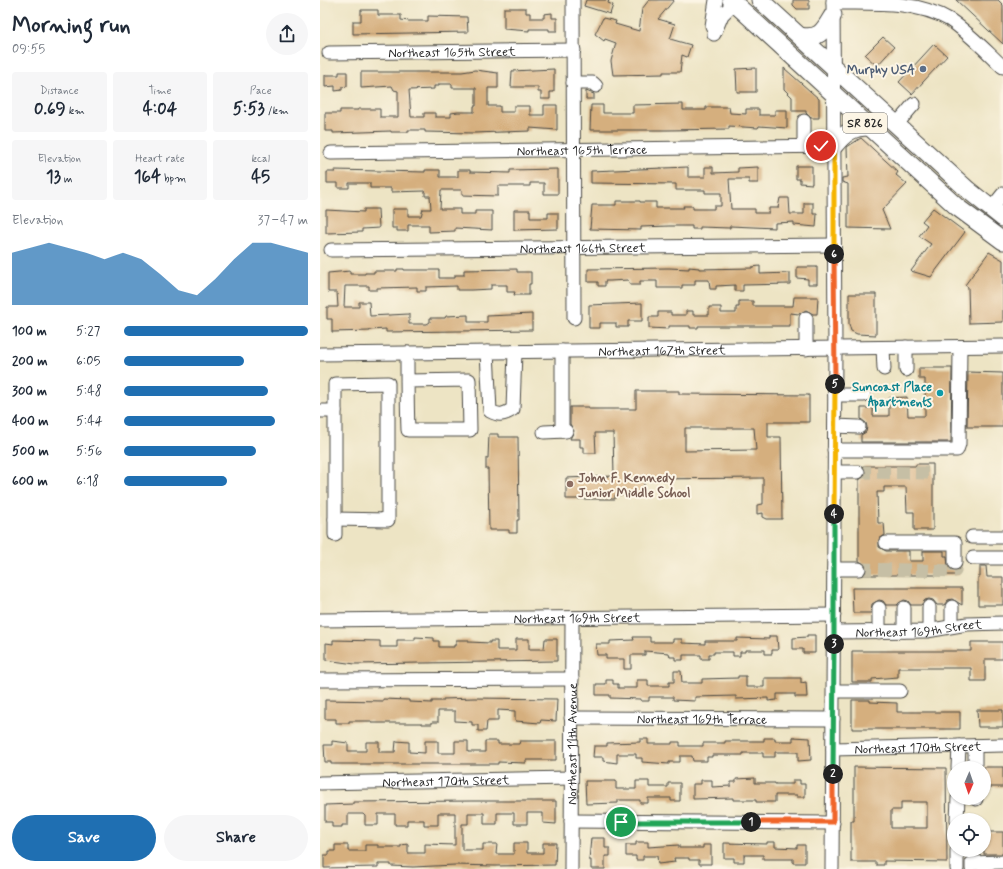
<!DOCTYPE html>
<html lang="en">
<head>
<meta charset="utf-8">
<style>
	body { margin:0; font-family:Mynerve,sans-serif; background:#f6f6f7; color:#1f2937; height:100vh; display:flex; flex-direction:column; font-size:15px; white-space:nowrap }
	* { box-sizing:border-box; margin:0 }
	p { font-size:13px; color:#747a83 }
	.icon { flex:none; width:22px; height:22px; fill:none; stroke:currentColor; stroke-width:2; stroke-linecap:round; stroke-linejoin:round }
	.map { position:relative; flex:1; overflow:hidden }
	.side { display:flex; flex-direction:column; background:#fff; width:320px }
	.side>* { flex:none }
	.needle { width:26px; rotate:182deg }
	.buttons { position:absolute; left:627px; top:761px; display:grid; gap:8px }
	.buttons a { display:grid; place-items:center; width:44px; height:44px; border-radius:50%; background:#fff; box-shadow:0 1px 3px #0004; font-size:20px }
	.pin { position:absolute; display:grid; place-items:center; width:34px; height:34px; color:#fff; margin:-17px; border:2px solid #fff; border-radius:50%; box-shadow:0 1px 4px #0007 }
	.km { position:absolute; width:20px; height:20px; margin:-10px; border-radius:50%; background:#222; color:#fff; font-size:11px; line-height:20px; text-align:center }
	.round { display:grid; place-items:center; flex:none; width:42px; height:42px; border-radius:21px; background:#f6f6f7 }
	.summary { display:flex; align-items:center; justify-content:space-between; height:68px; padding:0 12px }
	h1 { font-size:22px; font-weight:700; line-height:30px }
	.metrics { display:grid; grid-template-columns:repeat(3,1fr); gap:6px; height:68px; padding:4px 12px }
	.metrics div { display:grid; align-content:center; border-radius:4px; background:#f6f6f7; text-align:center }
	.metrics b { font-size:17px; font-weight:700 }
	.metrics small { font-size:11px; font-weight:400 }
	.metrics p { font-size:11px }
	.chart { height:112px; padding:8px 12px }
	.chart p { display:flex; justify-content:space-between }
	.chart svg { width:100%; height:72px; margin-top:4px; fill:#1f6fb2; opacity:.7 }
	.action { display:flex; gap:8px; margin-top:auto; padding:8px 12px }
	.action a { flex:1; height:46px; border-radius:24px; background:#1f6fb2; color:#fff; font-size:16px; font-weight:700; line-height:46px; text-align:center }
	.action a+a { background:#f6f6f7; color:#1f2937 }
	ul { padding:0 12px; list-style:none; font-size:13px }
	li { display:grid; grid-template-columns:64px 48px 1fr; align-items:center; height:30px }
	li i { height:10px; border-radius:5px; background:#1f6fb2 }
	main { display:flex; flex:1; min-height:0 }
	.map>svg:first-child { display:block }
	.building { fill:#d5af7e; fill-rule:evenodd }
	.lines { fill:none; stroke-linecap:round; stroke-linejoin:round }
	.minor-tunnel { stroke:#c6bfa5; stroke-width:13; stroke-dasharray:13 6; stroke-linecap:butt }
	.minor-casing { stroke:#484742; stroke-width:15 }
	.major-casing { stroke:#484742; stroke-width:19 }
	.minor { stroke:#fff; stroke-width:13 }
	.major { stroke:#fff; stroke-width:17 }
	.split-1-casing { stroke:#fff; stroke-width:8 }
	.split-2-casing { stroke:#fff; stroke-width:8 }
	.split-3-casing { stroke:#fff; stroke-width:8 }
	.split-4-casing { stroke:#fff; stroke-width:8 }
	.split-5-casing { stroke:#fff; stroke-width:8 }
	.split-6-casing { stroke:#fff; stroke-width:8 }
	.split-7-casing { stroke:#fff; stroke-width:8 }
	.split-1 { stroke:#22a559; stroke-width:5 }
	.split-2 { stroke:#f0652b; stroke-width:5 }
	.split-3 { stroke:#22a559; stroke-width:5 }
	.split-4 { stroke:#22a559; stroke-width:5 }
	.split-5 { stroke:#f5b400; stroke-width:5 }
	.split-6 { stroke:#f0652b; stroke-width:5 }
	.split-7 { stroke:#f5b400; stroke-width:5 }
	.service-dot { fill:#5c6f8a; stroke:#fcf5e5; stroke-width:1.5 }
	.culture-dot { fill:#0f9aa8; stroke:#fcf5e5; stroke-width:1.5 }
	.education-dot { fill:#8d6e63; stroke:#fcf5e5; stroke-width:1.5 }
	.labels { text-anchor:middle; stroke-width:4; stroke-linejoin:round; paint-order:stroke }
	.shield { fill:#fcf5e5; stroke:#6a6863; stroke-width:1 }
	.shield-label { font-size:12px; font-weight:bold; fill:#2b2b2b }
	.street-label { font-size:13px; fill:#2b2b2b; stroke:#fcf5e5 }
	.service-label { font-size:13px; font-weight:bold; fill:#4e5e75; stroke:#fcf5e5; text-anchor:end }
	.culture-label { font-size:13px; font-weight:bold; fill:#0d838f; stroke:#fcf5e5; text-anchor:end }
	.education-label { font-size:13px; font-weight:bold; fill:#785e54; stroke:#fcf5e5; text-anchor:start }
</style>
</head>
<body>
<main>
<section class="side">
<div class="summary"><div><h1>Morning run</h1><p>09:55</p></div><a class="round"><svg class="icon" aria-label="share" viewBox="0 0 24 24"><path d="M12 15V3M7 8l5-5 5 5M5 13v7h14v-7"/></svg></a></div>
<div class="metrics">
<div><p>Distance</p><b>0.69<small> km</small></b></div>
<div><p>Time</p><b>4:04</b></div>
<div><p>Pace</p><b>5:53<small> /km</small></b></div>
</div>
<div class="metrics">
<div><p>Elevation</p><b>13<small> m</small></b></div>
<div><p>Heart rate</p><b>164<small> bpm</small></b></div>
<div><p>kcal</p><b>45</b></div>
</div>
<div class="chart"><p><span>Elevation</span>37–47 m</p>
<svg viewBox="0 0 160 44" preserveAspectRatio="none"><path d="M0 44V12L10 9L20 6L30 9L40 12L50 16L60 12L70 16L80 25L90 35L100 38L110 28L120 16L130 6L140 6L150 9L160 12V44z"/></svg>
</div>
<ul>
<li><b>100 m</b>5:27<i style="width:100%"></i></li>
<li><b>200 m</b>6:05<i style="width:65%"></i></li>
<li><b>300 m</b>5:48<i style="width:78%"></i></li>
<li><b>400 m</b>5:44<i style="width:82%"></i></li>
<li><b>500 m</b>5:56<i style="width:72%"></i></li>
<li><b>600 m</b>6:18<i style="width:56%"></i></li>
</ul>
<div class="action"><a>Save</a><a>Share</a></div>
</section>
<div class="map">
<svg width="683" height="869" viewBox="0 0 683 869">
	<rect width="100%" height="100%" fill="#fcf5e5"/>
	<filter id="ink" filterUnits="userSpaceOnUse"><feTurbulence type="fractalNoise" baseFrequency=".025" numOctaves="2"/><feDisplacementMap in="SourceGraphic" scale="8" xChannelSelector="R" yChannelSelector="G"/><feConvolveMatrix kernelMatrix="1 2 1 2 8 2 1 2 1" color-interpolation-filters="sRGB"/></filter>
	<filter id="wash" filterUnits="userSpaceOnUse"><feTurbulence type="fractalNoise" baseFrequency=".012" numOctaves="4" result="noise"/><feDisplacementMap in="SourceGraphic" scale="16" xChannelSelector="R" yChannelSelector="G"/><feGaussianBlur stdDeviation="0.9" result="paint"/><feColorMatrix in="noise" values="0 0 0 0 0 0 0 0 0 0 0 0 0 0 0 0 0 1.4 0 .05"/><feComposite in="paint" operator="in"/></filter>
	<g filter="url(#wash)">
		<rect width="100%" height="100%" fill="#ede4c4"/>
		<g id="blocks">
			<!-- building -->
			<g class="building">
				<polygon points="266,0 289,0 288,3 293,5 290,14 264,6"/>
				<polygon points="329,0 354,0 338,19 355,24 350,39 371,45 367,57 362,55 360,72 343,72 343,74 293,75 291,61 296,43 285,39 284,41 275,34 283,18 296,21 295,24 319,31 322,9"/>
				<polygon points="473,0 489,0 489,9 477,9 473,5"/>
				<polygon points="636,0 678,0 683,5 683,44"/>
				<polygon points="184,8 206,8 206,13 210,13 210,18 224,18 224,14 232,13 232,18 237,18 237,31 229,31 229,29 209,29 209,31 184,29"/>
				<polygon points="41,10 58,10 58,15 81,15 81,20 89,21 108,21 108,16 147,17 148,32 33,34 33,21 41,21"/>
				<polygon points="563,37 574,47 557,66 545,55"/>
				<polygon points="614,44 627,56 592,94 579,82"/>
				<polygon points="436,68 436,92 417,92 416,69"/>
				<polygon points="464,68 499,99 499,118 491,118 486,113 486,111 472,111 472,97 464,89"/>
				<polygon points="234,69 234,92 230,92 230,99 221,99 221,92 218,92 218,87 191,87 192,71"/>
				<path d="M155 70 178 73V88H168V106H180V112H194V106H210V115H224V105H237V130L210 128V131L154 133 105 132V130H88V132H71V131L13 133V131H5V113H20V110H38V109H60V117H78V91L74 90 72 86 41 88V72H142ZM119 84H132V88H156V106H154V112H138L131 113V117H115V113H104V117H91L89 90 114 89V86H119Z"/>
				<polygon points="19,72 27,72 27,86 22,87 22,90 15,91 15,86 5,87 5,75 19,75"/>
				<polygon points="266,91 274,94 274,99 266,99"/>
				<polygon points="363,104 363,110 386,110 386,107 409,107 410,113 426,114 426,109 439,109 439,115 455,115 455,110 467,110 467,128 439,126 438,128 409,126 409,129 348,130 270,130 271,105 283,105 283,113 313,113 313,105"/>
				<polygon points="541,138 578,172 576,175 587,184 562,210 570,229 528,228 528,184 522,182 522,178 528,177 527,147"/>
				<polygon points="476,166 492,166 492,184 480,183 480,179 476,179"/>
				<polygon points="368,167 368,177 385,177 385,167 393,167 393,173 418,172 418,168 438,167 438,183 429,183 429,179 409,179 411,209 435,209 435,213 449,213 449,208 458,208 460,198 469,198 470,214 484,214 484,203 493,203 493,214 497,214 496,227 474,225 474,222 455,223 455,228 410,226 410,228 380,227 380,229 372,229 372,226 349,226 321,227 321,230 270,229 272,205 296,205 296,201 320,201 320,202 336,202 336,208 364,208 363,206 373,206 373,209 394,209 394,206 401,206 401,193 385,193 385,190 356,190 356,184 271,183 271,171"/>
				<polygon points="238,169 238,194 224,194 224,183 210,183 210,186 178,186 178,196 142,195 142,190 121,190 120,209 140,209 140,214 155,214 155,211 172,211 172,230 135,228 135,231 109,232 109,225 88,225 88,231 77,231 77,228 72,228 72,209 88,209 88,216 101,216 103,209 111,209 110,196 105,196 105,191 71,192 71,188 50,188 50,183 29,183 29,188 18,188 18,183 7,183 7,172 15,172 14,170 105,172 105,170 120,170 120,177 138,177 138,170 150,170 150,172 190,173 190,170"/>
				<polygon points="613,208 645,232 611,277 591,271 611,244 599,236 607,225 602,221"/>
				<polygon points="44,209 58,209 59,228 42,229 42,232 6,233 6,210 44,212"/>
				<polygon points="194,210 210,210 210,218 228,218 228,213 238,213 238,229 194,230"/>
				<polygon points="669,252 683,260 683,322 649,323 648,287 645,285"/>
				<polygon points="440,266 440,274 470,273 470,284 423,285 423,291 415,291 415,285 396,286 396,289 390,289 389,280 375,280 375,285 362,285 362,288 337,288 337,281 320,281 320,285 310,285 308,280 290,281 285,281 285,286 278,286 278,282 268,282 268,269 349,268 369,269 369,267 379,268 379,269 432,268 432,267"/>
				<polygon points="477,267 497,267 497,284 488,284 488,279 477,278"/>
				<polygon points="77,269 84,269 84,270 119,270 119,278 135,278 135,275 144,275 144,270 197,269 197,272 211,272 211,284 209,284 209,295 194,295 195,292 187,292 187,285 171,285 171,289 151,290 137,290 137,286 106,287 106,291 97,291 97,287 57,288 57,290 49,290 49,286 25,286 24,307 39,307 39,302 49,302 50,316 89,314 89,324 107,324 110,322 110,318 125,318 126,316 148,315 148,322 167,322 167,316 212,314 212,330 66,332 66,329 50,330 50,331 12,332 12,319 7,319 7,307 18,307 17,292 8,292 8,273 30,271 30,274 45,274 45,273 54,273 54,271 77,271"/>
				<polygon points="529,294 556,294 556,335 537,334 531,331 529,324"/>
				<polygon points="474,297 498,297 497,314 493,314 486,310 479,314 470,313 470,326 378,326 378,328 370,328 370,326 349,326 349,329 329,328 329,317 338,317 338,312 351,312 351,315 366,315 366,311 373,311 373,315 389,315 389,307 401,307 401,313 416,313 416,307 419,307 419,301 433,301 433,306 473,306"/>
				<polygon points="322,303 322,321 308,321 308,327 296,327 296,323 280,323 280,328 269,328 269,305"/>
				<polygon points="599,368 632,368 631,442 541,442 541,435 546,432 547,427 546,423 541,419 541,408 553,408 553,416 569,416 569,398 587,397 588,416 605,416 605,379 599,379"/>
				<polygon points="648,372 683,373 683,427 647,427"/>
				<path d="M316 391H359V394L489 395V422H448V437H461L462 519H447L443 517V513L437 514V505L443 504V478L324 479V494L295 495V499H246V478L294 476 293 433H275L276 453H264V447H260V439H250L254 431 250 424V407H269V409H316ZM365 428H434L436 450 365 451Z"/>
				<polygon points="169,434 178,434 178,437 198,437 199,520 197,520 197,533 189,533 189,530 169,530 168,469 166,469 166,458 168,458"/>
				<polygon points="596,464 613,464 613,530 594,530 594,512 587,512 586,487 564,487 564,492 557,492 558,523 564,523 565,535 559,539 559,547 566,551 589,551 589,561 603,561 603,551 624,551 624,556 627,556 628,567 635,571 639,570 639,575 544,575 547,569 546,565 539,561 539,480 545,476 546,472 543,466 596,466"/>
				<polygon points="660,566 666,566 667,577 683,577 683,605 658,605 658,577 660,577"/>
				<polygon points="532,588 642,588 642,605 632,599 628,600 624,605 617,605 613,600 609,599 605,600 601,605 591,605 588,601 584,600 577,605 566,605 563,601 559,600 552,604 551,613 533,613"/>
				<polygon points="487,635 495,635 495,653 483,653 483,649 473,649 473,638 487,637"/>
				<polygon points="449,636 457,636 458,650 452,650 452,654 445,654 445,650 425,650 425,652 420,652 420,656 413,656 413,652 394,652 394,654 389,654 389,659 381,659 381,655 363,655 363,660 355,660 355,657 350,657 349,653 325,651 325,655 311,655 311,669 304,669 304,659 286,659 286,655 277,655 276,644 290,644 290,641 314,640 313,637 330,637 330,642 353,642 353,639 362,639 362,643 385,644 385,641 417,641 417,638 449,639"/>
				<polygon points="95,637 114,638 114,641 119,641 119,647 134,647 134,645 136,645 136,640 149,640 149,642 170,643 170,641 177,641 177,650 196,650 196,639 209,639 209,649 224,649 225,639 237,639 237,661 35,664 6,660 6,643 13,644 13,640 60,641 60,647 77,647 77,640 95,640"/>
				<polygon points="651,642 683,642 683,659 665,659 665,681 651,681 651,668 578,668 578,677 552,679 552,682 532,682 532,651 651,651"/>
				<polygon points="354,671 361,671 362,683 382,683 382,679 418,678 418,676 426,676 426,687 444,687 444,678 481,678 481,683 486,682 487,697 475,697 475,694 457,694 457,700 448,701 448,698 416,699 416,696 375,697 375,701 353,700 353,697 329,697 329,701 321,701 321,699 290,698 290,695 276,695 276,684 286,684 286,680 293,680 293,684 298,684 298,688 317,688 317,680 328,680 328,686 349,686 349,682 354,682"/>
				<polygon points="154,698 237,699 236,721 221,720 220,723 195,721 195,711 178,710 178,721 167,721 166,731 158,731 158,725 152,725 152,722 135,721 135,711 118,711 118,722 112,722 112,724 102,724 102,723 51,723 51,721 29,721 29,723 16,723 16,719 5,719 5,700 63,701 63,699 89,700 89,702 112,703 112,701 123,701 123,699"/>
				<polygon points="532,700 550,700 550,702 577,703 577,712 640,712 640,729 532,729"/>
				<polygon points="657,710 683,710 683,727 658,727"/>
				<polygon points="473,737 490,738 491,760 478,761 478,752 455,752 455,757 443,757 443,753 423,753 423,755 392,755 392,757 387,757 387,761 373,761 372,756 360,756 360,762 349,762 349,764 322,762 322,758 316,758 316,754 297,754 297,763 283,761 283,757 273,757 274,746 287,746 287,743 320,742 320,739 328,739 328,744 352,744 352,742 360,742 360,746 383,746 383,743 405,743 405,741 444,741 444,738 455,738 455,741 473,741"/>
				<polygon points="12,741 28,743 28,751 46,751 46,742 59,742 59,752 75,752 76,741 89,742 89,752 105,753 105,741 118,741 118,753 135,753 135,741 148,741 148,752 165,752 165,741 178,741 178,744 199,744 200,741 236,741 236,760 206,760 206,763 178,762 178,764 11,764 11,762 5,762 4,745 12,745"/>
				<path d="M534 767 626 768 627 862 564 861V865H556V862H531V821H534ZM581 802H607V828H571V810H581Z"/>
				<rect x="664" y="767" width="19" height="20"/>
				<polygon points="435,778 435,783 455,783 455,784 473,784 473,780 480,780 480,784 485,784 485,797 477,797 477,795 455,795 455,802 436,802 436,800 413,800 413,798 373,799 373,784 381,784 381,780 392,780 392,787 411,786 411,782 416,782 416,779"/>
				<polygon points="265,781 296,781 296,789 316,789 316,781 329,781 329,787 348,787 348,783 360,783 360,801 351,801 351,798 328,798 328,803 320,803 320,800 298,800 298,803 266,804"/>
				<polygon points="152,801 236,801 236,824 223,823 223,813 207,813 207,824 194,824 194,813 177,813 177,824 164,824 164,813 148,813 148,824 142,824 142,850 163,850 163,844 177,844 176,854 194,854 194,843 207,843 207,853 223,853 223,843 236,843 235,865 175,866 135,865 93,867 71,866 71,864 58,864 58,867 4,868 4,855 9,855 9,851 15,851 15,845 28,845 28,851 45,851 45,845 58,845 58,847 81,847 81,845 88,844 88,853 105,853 105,844 135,845 135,813 118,813 118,825 104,825 104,820 87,820 87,825 75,825 75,814 58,814 58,825 45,825 45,816 43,814 28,814 28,825 22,825 22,827 12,827 12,822 5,822 5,805 33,804 33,802"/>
				<rect x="664" y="832" width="19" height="22"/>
				<polygon points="271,838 285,838 285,848 290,848 290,856 285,856 285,869 271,869 271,860 269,860"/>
				<polygon points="316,842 328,842 328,847 359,845 359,848 383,848 383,845 391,845 391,864 379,864 379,860 369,860 369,858 354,858 355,862 338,864 337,856 323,856 323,860 316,860 316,856 306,856 306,845 316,845"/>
				<polygon points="447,842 455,842 455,847 477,848 477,845 485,845 485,863 473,863 473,859 443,859 443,855 424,855 424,862 414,862 414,858 404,858 404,843 447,844"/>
			</g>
		</g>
	</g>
	<g filter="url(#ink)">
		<use href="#blocks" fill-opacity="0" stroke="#484742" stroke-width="1"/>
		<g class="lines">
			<!-- minor-tunnel -->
			<g class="minor-tunnel">
				<polyline points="538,472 610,473"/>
				<polyline points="539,569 635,571 635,563"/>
			</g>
			<defs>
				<g id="minor">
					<polyline points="253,0 254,318"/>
					<path d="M513 3C553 3 596 0 630 20 649 33 666 51 683 67"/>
					<polyline points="392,26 396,0"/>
					<polyline points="394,34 402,15 414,3"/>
					<path id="s1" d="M9 53 254 50"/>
					<polyline points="253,83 273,83 276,86"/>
					<polyline points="576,125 594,104"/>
					<polyline points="484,146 484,121"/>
					<path id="s2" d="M11 153 514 146"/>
					<polyline points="671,209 683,194"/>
					<path id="s3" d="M11 250 514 245"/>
					<polyline points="486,318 486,349"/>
					<polyline points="586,347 586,370"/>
					<polyline points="563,348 564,369"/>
					<polyline points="242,351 242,431"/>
					<path d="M167 352 170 411C179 416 184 415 193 409L195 352"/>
					<path d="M87 353C87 379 87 404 88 430H150L149 380 87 381"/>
					<path id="s4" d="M0 354 683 346"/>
					<polyline points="515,395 544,395"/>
					<polyline points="0,411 15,411 15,384 68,383 68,520 15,519"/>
					<polyline points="515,426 539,427"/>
					<polyline points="224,432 246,431"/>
					<polyline points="514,450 637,450 639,444 640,347"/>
					<polyline points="514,472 538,472"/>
					<polyline points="15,535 15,411"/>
					<polyline points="652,537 683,537"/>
					<polyline points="566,543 635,543 635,563"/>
					<polyline points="653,558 683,558"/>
					<polyline points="514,569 539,569"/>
					<polyline points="632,607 632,626"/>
					<polyline points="559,608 559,632"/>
					<polyline points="584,608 584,631"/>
					<path id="s5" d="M0 620 514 615"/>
					<polyline points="609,630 609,607"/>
					<path id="s6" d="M514 632 607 631 647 624 683 623"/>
					<polyline points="0,680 252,679"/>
					<polyline points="514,691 580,691"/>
					<path id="s7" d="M251 718 513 719"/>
					<polyline points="655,746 655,768"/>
					<path id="s8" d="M513 749 683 745"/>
					<polyline points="638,768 639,746"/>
					<path id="s9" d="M0 783 251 778"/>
					<polyline points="656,798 656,799"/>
					<polyline points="637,820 638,798"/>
					<polyline points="251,821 513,823"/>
					<path id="s10" d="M251 869 252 619"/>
					<polyline points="512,869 515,348 513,0"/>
					<polyline points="637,869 637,850"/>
					<polyline points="652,869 652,863 683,862"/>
				</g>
				<g id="major">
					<polyline points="411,0 637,207 683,241"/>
					<polyline points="440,0 648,190 683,218"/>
					<path d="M480 36C500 40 504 30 513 15"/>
					<path d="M514 146C525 133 532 127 549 127"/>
				</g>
			</defs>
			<!-- minor casing -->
			<use href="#minor" class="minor-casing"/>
			<!-- major casing -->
			<use href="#major" class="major-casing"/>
			<!-- minor -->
			<use href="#minor" class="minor"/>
			<!-- major -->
			<use href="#major" class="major"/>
		</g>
	</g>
	<g class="lines" filter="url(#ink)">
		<defs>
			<polyline id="split-1" points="301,822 431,822"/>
			<polyline id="split-2" points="431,822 513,822 513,774"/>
			<polyline id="split-3" points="513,774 514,644"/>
			<polyline id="split-4" points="514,644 514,514"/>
			<polyline id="split-5" points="514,514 515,384"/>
			<polyline id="split-6" points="514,254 515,384"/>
			<polyline id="split-7" points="501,146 514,146 514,254"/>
		</defs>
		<!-- split-1 casing -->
		<use href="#split-1" class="split-1-casing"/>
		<!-- split-2 casing -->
		<use href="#split-2" class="split-2-casing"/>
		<!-- split-3 casing -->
		<use href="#split-3" class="split-3-casing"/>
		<!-- split-4 casing -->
		<use href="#split-4" class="split-4-casing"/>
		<!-- split-5 casing -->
		<use href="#split-5" class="split-5-casing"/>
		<!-- split-6 casing -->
		<use href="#split-6" class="split-6-casing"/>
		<!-- split-7 casing -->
		<use href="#split-7" class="split-7-casing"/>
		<!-- split-1 -->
		<use href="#split-1" class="split-1"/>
		<!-- split-2 -->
		<use href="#split-2" class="split-2"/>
		<!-- split-3 -->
		<use href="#split-3" class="split-3"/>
		<!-- split-4 -->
		<use href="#split-4" class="split-4"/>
		<!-- split-5 -->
		<use href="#split-5" class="split-5"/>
		<!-- split-6 -->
		<use href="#split-6" class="split-6"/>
		<!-- split-7 -->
		<use href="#split-7" class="split-7"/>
	</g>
	<!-- markers -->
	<circle class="service-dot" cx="603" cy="69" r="4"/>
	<circle class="culture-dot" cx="620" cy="393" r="4"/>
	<circle class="education-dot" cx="250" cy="484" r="4"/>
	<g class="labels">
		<!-- shield labels -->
		<rect class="shield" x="523" y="113" width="44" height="20" rx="3"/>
		<g class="shield-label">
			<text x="545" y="127">SR 826</text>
		</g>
		<!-- street labels -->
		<g class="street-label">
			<text dy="5" stroke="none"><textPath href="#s1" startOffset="123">Northeast 165th Street</textPath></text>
			<text dy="5" stroke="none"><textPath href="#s2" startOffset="251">Northeast 165th Terrace</textPath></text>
			<text dy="5" stroke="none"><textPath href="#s3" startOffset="252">Northeast 166th Street</textPath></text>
			<text dy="5" stroke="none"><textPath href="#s4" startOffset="342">Northeast 167th Street</textPath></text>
			<text dy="5" stroke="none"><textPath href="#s5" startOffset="257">Northeast 169th Street</textPath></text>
			<text dy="5" stroke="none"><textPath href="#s6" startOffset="85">Northeast 169th Street</textPath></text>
			<text dy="5" stroke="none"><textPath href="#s7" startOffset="131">Northeast 169th Terrace</textPath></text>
			<text dy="5" stroke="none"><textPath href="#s10" startOffset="125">Northeast 11th Avenue</textPath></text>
			<text dy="5" stroke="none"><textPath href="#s8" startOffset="85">Northeast 170th Street</textPath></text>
			<text dy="5" stroke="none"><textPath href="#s9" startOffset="126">Northeast 170th Street</textPath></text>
		</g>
		<!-- service labels -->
		<g class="service-label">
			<text x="595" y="74">Murphy USA</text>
		</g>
		<!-- culture labels -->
		<g class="culture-label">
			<text x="612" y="391">Suncoast Place<tspan x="612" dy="15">Apartments</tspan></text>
		</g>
		<!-- education labels -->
		<g class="education-label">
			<text x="258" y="482">John F. Kennedy<tspan x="258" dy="15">Junior Middle School</tspan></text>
		</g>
	</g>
</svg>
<div class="buttons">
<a><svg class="needle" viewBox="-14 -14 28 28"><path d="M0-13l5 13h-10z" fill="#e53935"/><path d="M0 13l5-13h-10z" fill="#747a83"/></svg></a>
<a><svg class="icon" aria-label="locate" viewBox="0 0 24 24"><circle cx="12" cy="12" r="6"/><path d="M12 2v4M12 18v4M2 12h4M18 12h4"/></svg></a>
</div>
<div class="pin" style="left:301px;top:822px;background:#1e9e55"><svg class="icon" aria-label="arrive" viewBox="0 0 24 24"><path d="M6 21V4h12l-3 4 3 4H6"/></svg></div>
<div class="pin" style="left:501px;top:146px;background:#d93025"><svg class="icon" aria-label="check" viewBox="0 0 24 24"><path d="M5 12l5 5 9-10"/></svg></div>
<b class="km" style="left:431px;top:822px">1</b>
<b class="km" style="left:513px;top:774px">2</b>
<b class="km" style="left:514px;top:644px">3</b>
<b class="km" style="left:514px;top:514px">4</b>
<b class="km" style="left:515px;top:384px">5</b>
<b class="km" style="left:514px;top:254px">6</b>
</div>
</main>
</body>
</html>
